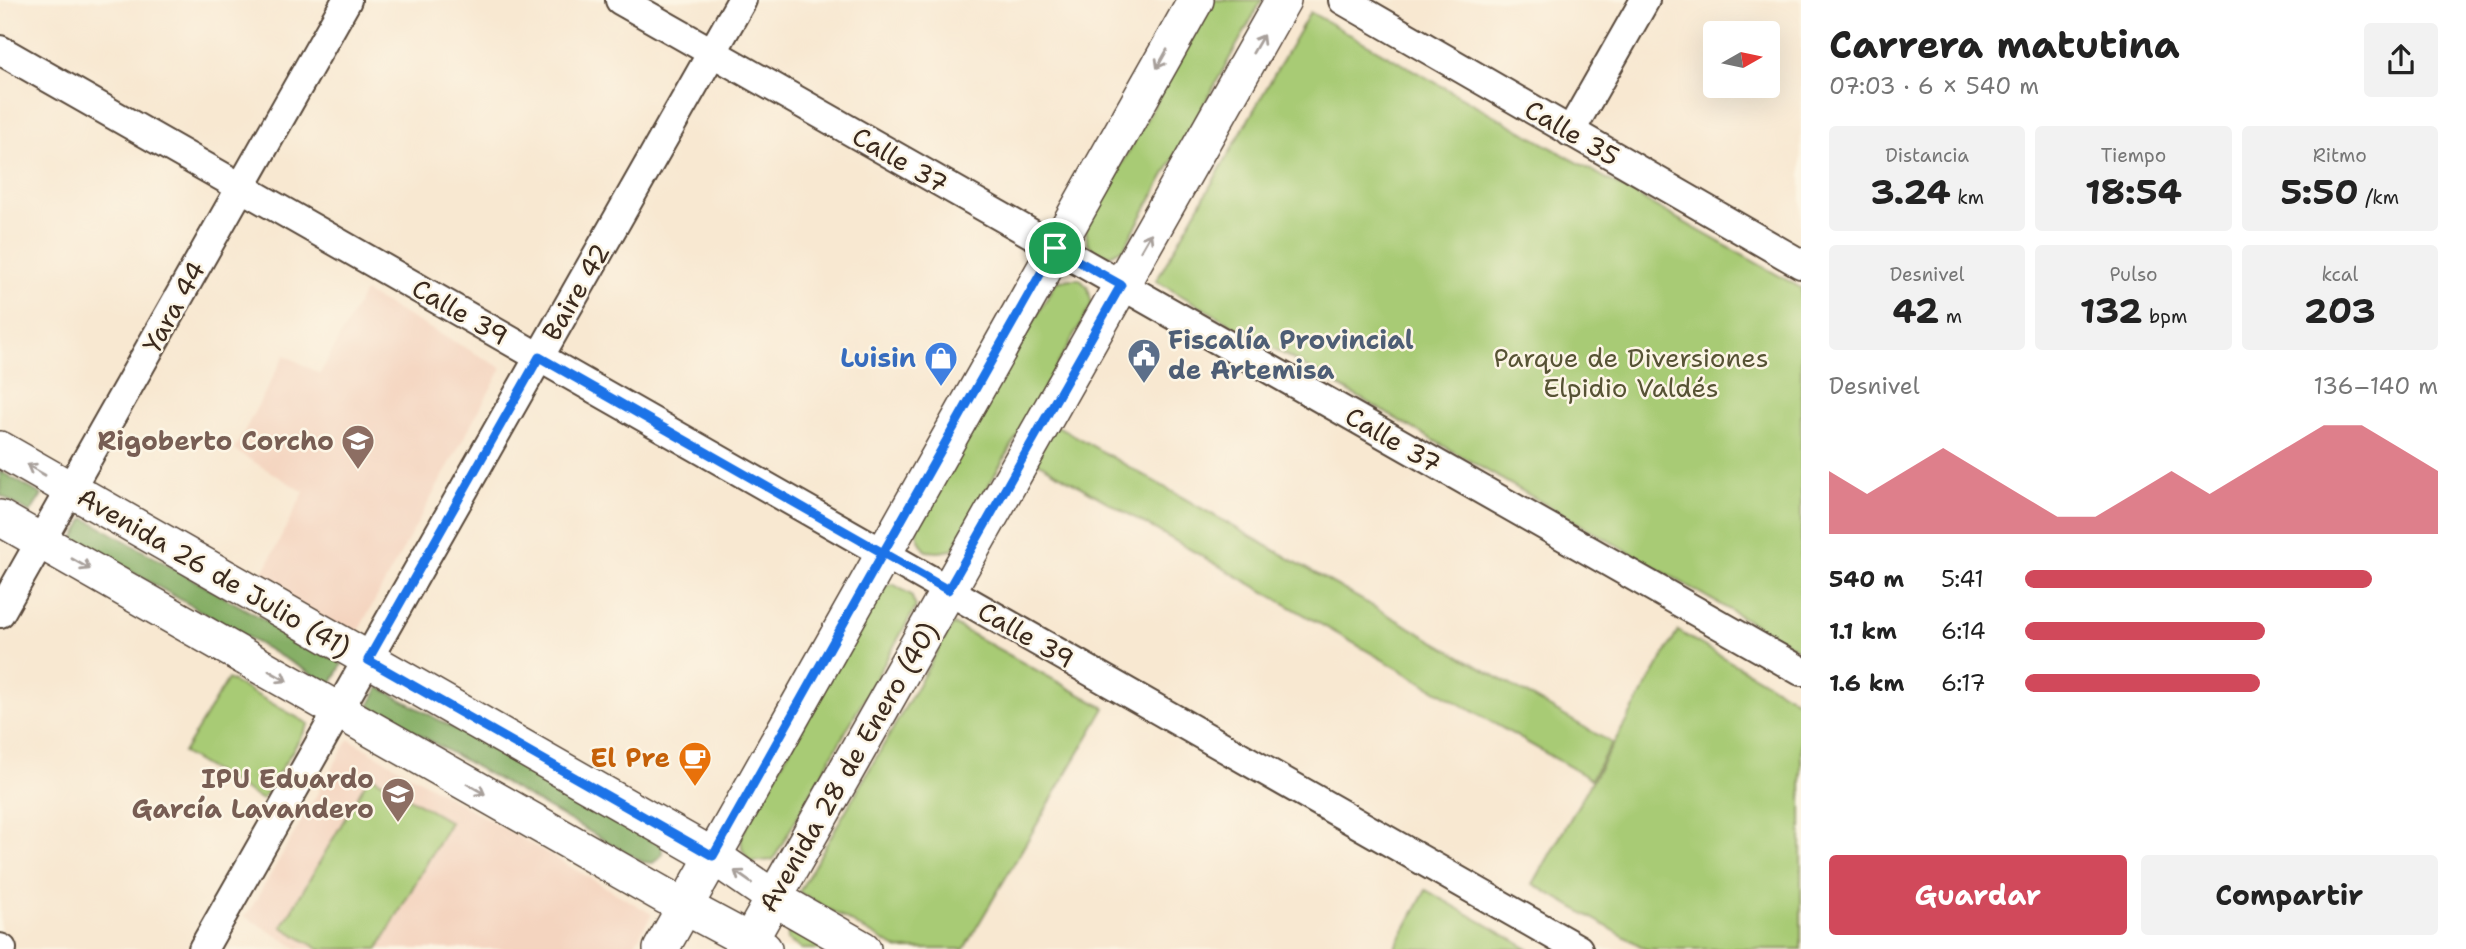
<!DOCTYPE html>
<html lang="es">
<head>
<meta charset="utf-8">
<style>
	body { margin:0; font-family:"Shantell Sans",sans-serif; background:#f2f2f2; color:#222; height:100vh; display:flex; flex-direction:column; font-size:26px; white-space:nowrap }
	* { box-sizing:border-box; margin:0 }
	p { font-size:23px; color:#767676 }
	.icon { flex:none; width:38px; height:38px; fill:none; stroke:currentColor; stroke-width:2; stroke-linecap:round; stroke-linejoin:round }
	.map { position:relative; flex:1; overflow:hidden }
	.side { display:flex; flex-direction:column; background:#fff; width:665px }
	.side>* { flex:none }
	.needle { width:46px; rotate:81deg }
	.tools { position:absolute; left:1703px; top:21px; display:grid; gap:14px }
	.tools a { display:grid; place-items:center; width:77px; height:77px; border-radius:7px; background:#fff; box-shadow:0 7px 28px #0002; font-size:35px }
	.pin { position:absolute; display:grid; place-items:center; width:60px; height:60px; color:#fff; margin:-30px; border:4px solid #fff; border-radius:50%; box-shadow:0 2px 7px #0007 }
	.round { display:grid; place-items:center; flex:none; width:74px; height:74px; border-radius:7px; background:#f2f2f2 }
	.summary { display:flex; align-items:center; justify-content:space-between; height:119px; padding:0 28px }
	h1 { font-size:38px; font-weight:700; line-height:52px }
	.stats { display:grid; grid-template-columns:repeat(3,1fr); gap:10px; height:119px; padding:7px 28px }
	.stats div { display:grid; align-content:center; border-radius:7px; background:#f2f2f2; text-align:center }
	.stats b { font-size:35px; font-weight:700 }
	.stats small { font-size:19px; font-weight:400 }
	.stats p { font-size:19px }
	.chart { height:196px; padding:14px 28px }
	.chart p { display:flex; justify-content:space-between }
	.chart svg { width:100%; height:126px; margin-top:7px; fill:#d1495b; opacity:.7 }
	.action { display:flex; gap:14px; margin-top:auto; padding:14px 28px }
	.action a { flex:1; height:80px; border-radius:7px; background:#d1495b; color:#fff; font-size:28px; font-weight:700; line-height:80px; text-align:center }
	.action a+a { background:#f2f2f2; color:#222 }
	ul { padding:0 28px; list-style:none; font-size:23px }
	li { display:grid; grid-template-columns:112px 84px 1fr; align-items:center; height:52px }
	li i { height:18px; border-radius:9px; background:#d1495b }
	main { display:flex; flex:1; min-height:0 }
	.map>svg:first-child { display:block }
	.built { fill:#f4d4bf }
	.green { fill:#a8cb75; stroke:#727a4a; stroke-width:2 }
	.forest { fill:#86af66; stroke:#606c42; stroke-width:2 }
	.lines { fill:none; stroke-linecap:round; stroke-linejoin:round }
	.minor-casing { stroke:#574639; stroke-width:32 }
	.major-casing { stroke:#574639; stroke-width:38 }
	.minor { stroke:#fff; stroke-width:28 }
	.major { stroke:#fff; stroke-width:35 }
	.oneway { stroke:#a79f9a }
	.route-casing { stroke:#fff; stroke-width:14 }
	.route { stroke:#1a73e8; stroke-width:9 }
	.labels { text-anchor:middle; stroke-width:5; stroke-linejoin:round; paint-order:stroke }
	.street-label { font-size:26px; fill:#3b2a1e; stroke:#fcf5e5 }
	.service-label { font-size:26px; font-weight:bold; fill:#4e5e75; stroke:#fcf5e5; text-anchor:start }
	.shop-label { font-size:26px; font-weight:bold; fill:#366cbe; stroke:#fcf5e5; text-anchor:end }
	.park-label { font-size:26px; fill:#565234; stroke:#fcf5e5 }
	.education-label { font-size:26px; font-weight:bold; fill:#785e54; stroke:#fcf5e5; text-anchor:end }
	.food-label { font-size:26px; font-weight:bold; fill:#c56008; stroke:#fcf5e5; text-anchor:end }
</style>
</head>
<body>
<main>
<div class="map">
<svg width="1801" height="949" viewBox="0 0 1801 949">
	<rect width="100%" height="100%" fill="#fcf5e5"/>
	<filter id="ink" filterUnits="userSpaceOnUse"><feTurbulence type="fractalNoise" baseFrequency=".0143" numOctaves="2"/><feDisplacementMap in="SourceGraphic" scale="14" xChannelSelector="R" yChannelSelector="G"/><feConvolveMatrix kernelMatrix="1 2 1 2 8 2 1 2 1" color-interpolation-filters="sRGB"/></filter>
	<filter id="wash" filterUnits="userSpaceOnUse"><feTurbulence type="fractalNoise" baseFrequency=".00686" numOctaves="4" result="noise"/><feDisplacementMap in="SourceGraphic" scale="28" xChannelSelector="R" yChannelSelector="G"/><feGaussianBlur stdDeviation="1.57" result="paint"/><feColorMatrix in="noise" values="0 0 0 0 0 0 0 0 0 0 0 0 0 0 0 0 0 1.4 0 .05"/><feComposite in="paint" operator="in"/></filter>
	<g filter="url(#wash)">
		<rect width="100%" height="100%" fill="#f8e8d1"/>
		<!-- built -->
		<g class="built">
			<polygon points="364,292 502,368 355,637 259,581 304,492 234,450 285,355 320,374"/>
			<polygon points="349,739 652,914 632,949 299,949 244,916 250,910"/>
		</g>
		<!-- green -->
		<g class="green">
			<polygon points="1213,0 1262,0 1124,248 1110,255 1096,253 1087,242 1086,228"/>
			<polygon points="1310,12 1801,288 1801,651 1156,281"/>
			<polygon points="1069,279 1080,279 1088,288 1092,304 952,550 939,552 926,551 919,540 916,528 1056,282"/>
			<polygon points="1054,424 1612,743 1591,779 1034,460"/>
			<polygon points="893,584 911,595 916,607 773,860 750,862 742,849 741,837 880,587"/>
			<polygon points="953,624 1105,708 964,949 898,949 799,892"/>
			<polygon points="1678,631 1801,703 1801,949 1646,949 1533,884"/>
			<polygon points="228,679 309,724 262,800 183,753"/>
			<polygon points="370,775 450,822 378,949 319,949 282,927"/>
			<polygon points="1426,890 1529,949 1394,949"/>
			<polygon points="793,931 825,949 802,949 787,940 788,933"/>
		</g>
		<!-- forest -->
		<g class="forest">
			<polygon points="0,471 42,495 30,513 0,495"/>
			<polygon points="85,518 342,664 331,685 74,539"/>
			<polygon points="379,687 653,838 662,846 662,855 653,863 643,862 369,706"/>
		</g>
	</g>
	<g filter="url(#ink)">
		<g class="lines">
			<defs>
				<g id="minor">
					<polyline points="620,0 1801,671"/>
					<polyline points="1343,0 1801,264"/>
					<polyline points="0,50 1578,949"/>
					<polyline points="1570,132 1645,0"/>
					<polyline points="0,613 347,0"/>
					<polyline points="0,948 2,949"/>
					<polyline points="203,949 742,0"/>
				</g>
				<g id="major">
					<polyline points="0,449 713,856 774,898 863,949"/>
					<polyline points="0,518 665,896 764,949"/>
					<polyline points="661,949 1196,0"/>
					<polyline points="745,949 1283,0"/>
				</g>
			</defs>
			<!-- minor casing -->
			<use href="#minor" class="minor-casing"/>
			<!-- major casing -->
			<use href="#major" class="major-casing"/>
			<!-- minor -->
			<use href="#minor" class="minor"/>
			<!-- major -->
			<use href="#major" class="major"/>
		</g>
		<!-- one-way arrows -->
		<defs><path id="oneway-shaft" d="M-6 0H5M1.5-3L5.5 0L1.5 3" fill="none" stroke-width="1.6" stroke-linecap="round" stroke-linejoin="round" transform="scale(1.75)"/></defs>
		<g class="oneway">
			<use href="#oneway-shaft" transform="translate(1258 44) rotate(-60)"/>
			<use href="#oneway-shaft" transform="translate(1162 59) rotate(119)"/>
			<use href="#oneway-shaft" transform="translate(1146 242) rotate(-60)"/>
			<use href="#oneway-shaft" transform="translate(36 470) rotate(-150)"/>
			<use href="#oneway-shaft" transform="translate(81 564) rotate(30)"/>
			<use href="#oneway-shaft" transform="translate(278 676) rotate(30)"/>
			<use href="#oneway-shaft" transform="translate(476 789) rotate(30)"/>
			<use href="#oneway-shaft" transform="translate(743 877) rotate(-145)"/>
		</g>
	</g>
	<g class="lines" filter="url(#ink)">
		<defs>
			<polyline id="route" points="1055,248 883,553 539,357 368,660 713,856 883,553 948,590 1121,285 1055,248"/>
		</defs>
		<!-- route casing -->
		<use href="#route" class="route-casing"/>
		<!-- route -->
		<use href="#route" class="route"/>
	</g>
	<!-- icons -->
	<defs>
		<symbol id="civic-pin" viewBox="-11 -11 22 30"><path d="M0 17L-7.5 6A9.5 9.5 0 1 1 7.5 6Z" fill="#5c6f8a" stroke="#fcf5e5"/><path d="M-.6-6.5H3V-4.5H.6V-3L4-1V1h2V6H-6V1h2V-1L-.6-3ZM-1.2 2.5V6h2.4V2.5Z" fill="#fff"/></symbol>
		<symbol id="shop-pin" viewBox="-11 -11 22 30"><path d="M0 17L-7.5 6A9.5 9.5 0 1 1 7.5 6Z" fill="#3f7fe0" stroke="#fcf5e5"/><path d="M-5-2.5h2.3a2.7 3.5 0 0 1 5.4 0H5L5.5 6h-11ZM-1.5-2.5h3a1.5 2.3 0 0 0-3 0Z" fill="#fff"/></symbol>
		<symbol id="school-pin" viewBox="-11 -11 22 30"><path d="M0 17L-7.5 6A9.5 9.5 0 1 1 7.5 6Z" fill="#8d6e63" stroke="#fcf5e5"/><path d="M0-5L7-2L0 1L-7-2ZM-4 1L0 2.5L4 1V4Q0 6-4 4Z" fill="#fff"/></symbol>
		<symbol id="cafe-pin" viewBox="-11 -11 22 30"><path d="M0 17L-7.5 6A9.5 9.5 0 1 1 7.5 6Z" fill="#e8710a" stroke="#fcf5e5"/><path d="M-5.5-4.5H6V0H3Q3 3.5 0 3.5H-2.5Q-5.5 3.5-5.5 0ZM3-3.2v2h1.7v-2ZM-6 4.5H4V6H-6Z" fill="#fff"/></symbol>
	</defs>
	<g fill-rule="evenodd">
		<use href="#civic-pin" x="1125" y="336" width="38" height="52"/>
		<use href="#shop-pin" x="922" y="339" width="38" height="52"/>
		<use href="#school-pin" x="339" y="422" width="38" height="52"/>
		<use href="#cafe-pin" x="676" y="739" width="38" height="52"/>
		<use href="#school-pin" x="379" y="775" width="38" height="52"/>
	</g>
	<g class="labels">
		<!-- street labels -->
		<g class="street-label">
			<text transform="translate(1572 133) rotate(30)" y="9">Calle 35</text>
			<text transform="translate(900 160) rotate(30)" y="9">Calle 37</text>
			<text transform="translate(576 292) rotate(-60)" y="9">Baire 42</text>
			<text transform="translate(174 307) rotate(-61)" y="9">Yara 44</text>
			<text transform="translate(460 312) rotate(30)" y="9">Calle 39</text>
			<text transform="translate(1393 440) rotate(30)" y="9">Calle 37</text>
			<text transform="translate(214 572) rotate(30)" y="9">Avenida 26 de Julio (41)</text>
			<text transform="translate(1026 635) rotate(30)" y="9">Calle 39</text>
			<text transform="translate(848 767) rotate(-60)" y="9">Avenida 28 de Enero (40)</text>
		</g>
		<!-- service labels -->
		<g class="service-label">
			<text x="1168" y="349">Fiscalía Provincial<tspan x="1168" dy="30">de Artemisa</tspan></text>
		</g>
		<!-- shop labels -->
		<g class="shop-label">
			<text x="916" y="367">Luisin</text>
		</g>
		<!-- park labels -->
		<g class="park-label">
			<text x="1631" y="367">Parque de Diversiones<tspan x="1631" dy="30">Elpidio Valdés</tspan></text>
		</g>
		<!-- education labels -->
		<g class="education-label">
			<text x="334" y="450">Rigoberto Corcho</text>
			<text x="374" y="788">IPU Eduardo<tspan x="374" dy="30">García Lavandero</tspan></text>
		</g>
		<!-- food labels -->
		<g class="food-label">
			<text x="670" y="767">El Pre</text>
		</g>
	</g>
</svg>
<div class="tools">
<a><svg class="needle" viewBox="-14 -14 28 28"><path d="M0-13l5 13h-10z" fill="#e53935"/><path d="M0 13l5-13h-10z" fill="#767676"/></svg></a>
</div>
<div class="pin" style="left:1055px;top:248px;background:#1e9e55"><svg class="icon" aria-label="arrive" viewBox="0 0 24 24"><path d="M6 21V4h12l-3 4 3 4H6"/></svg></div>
</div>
<section class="side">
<div class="summary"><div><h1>Carrera matutina</h1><p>07:03 · 6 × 540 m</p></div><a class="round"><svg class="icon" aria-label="share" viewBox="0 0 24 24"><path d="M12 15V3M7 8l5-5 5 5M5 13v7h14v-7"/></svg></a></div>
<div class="stats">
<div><p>Distancia</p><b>3.24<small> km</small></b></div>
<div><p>Tiempo</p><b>18:54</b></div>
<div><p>Ritmo</p><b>5:50<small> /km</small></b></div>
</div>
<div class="stats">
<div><p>Desnivel</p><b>42<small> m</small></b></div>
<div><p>Pulso</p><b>132<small> bpm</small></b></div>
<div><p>kcal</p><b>203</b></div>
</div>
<div class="chart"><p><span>Desnivel</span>136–140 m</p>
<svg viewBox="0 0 160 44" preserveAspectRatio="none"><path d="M0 44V22L10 30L20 22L30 14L40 22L50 30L60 38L70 38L80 30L90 22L100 30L110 22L120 14L130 6L140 6L150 14L160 22V44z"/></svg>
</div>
<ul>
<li><b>540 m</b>5:41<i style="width:84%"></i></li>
<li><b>1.1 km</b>6:14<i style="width:58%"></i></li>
<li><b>1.6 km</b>6:17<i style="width:57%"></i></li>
</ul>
<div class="action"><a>Guardar</a><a>Compartir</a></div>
</section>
</main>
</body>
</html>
